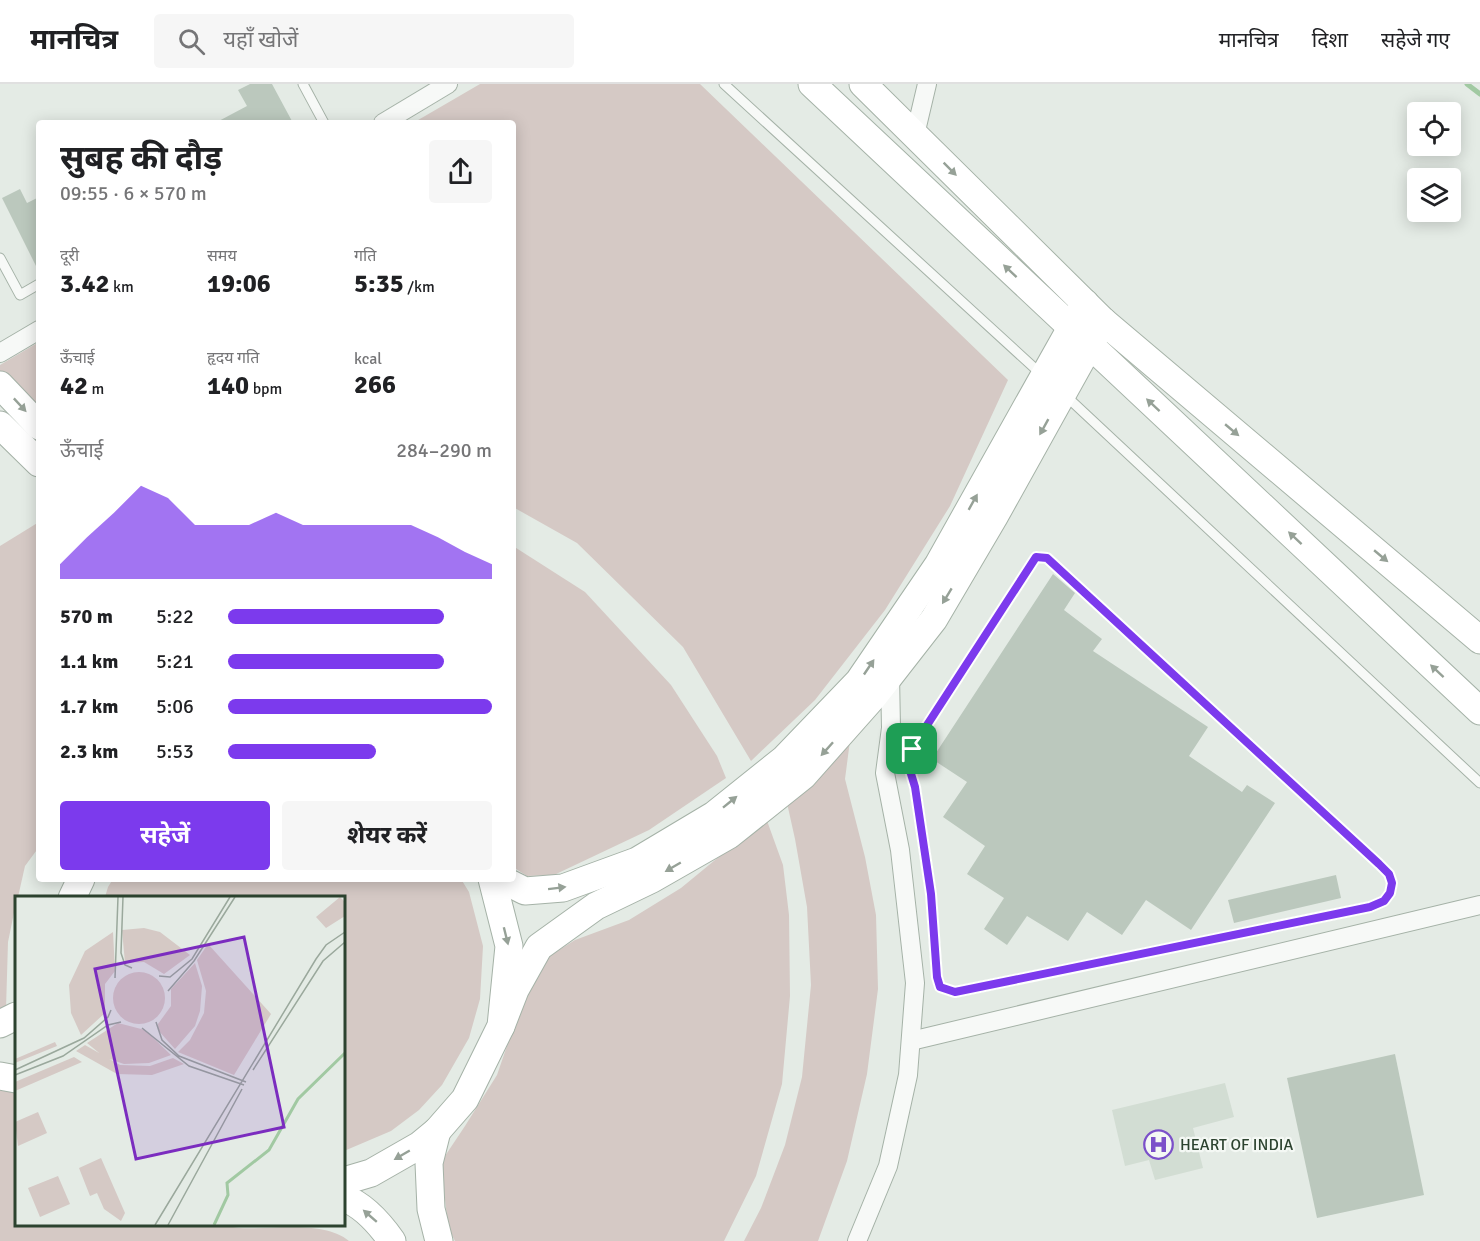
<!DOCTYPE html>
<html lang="hi">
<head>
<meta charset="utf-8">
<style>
	body { margin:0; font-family:Signika,"Noto Sans Devanagari",sans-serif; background:#f6f6f6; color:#202124; height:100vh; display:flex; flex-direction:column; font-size:22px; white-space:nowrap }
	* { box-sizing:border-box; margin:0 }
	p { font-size:20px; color:#757577 }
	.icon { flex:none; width:33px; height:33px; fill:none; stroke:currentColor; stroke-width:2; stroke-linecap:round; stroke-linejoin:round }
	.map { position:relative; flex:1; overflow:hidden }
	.drawer { position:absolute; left:36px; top:36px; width:480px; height:762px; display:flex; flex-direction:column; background:#fff; border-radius:6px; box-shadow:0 3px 15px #0003 }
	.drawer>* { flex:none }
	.controls { position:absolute; left:1407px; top:18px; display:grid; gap:12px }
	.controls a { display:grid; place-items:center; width:54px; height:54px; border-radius:6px; background:#fff; box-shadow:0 3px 15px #0003; font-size:30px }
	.pin { position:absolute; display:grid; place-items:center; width:51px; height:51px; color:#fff; margin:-26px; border-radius:12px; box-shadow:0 3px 9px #0006 }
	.round { display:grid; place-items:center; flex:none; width:63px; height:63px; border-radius:6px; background:#f6f6f6 }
	.head { display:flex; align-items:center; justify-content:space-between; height:102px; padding:0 24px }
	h1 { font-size:33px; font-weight:700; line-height:45px }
	.stats { display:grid; grid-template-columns:repeat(3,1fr); gap:9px; height:102px; padding:6px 24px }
	.stats div { display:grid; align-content:center }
	.stats b { font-size:26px; font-weight:700 }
	.stats small { font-size:16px; font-weight:400 }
	.stats p { font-size:16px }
	.chart { height:168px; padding:12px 24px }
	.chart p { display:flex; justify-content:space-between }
	.chart svg { width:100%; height:108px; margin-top:6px; fill:#7c3aed; opacity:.7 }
	.button { display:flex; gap:12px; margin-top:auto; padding:12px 24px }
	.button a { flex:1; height:69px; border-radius:6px; background:#7c3aed; color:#fff; font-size:24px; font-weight:700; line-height:69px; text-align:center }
	.button a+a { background:#f6f6f6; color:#202124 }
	ul { padding:0 24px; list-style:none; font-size:20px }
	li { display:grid; grid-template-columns:96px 72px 1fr; align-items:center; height:45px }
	li i { height:15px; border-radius:8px; background:#7c3aed }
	header { display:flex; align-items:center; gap:36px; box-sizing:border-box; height:84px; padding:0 30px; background:#fff; border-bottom:2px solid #e0e0e0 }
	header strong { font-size:28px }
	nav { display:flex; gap:33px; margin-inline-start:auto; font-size:21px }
	.search { width:420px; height:54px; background:#f6f6f6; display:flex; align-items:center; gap:15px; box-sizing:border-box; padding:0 21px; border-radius:6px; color:#757577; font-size:22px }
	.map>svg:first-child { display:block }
	.built { fill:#d2ddd3 }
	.green { fill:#d5c9c5 }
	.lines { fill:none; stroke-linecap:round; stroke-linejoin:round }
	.stream { stroke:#a1c9a2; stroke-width:5 }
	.building { fill:#bbc8bd }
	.lane-casing { stroke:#a5b2a7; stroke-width:11 }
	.street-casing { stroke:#a5b2a7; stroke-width:20 }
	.secondary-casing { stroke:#a5b2a7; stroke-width:29 }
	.lane { stroke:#f7f9f7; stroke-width:9 }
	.street { stroke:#f7f9f7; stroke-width:18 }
	.secondary { stroke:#fff; stroke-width:27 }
	.oneway { fill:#96a197 }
	.route-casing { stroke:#fff; stroke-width:12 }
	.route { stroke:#7c3aed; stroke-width:8 }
	.labels { text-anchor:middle; stroke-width:4.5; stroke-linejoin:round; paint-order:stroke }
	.poi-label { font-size:16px; fill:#2c432f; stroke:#f4f8f4; text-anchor:start }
	.inset-river { fill:none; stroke:#a1c9a2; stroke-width:3 }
	.inset-road { fill:none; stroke:#9aa89c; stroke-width:1.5 }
	.view { fill:#7b2cbf; fill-opacity:0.15; stroke:#7b2cbf; stroke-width:3 }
	.inset-edge { fill:none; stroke:#2c432f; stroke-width:3 }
</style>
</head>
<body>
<header>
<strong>मानचित्र</strong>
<div class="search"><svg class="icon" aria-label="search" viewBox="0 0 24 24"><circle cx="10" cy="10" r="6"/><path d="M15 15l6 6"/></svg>यहाँ खोजें</div>
<nav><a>मानचित्र</a><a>दिशा</a><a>सहेजे गए</a></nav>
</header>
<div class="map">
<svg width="1480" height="1157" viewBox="0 0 1480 1157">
	<rect width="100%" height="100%" fill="#e4ebe5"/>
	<!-- built -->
	<polygon class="built" points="1225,999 1234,1033 1193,1044 1203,1084 1155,1096 1149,1076 1125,1082 1112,1026"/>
	<!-- green -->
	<g class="green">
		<polygon points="480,0 700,0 1008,296 950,422 885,526 815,616 751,677 683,563 577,459 513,423 513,39 413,39"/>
		<polygon points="39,258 39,328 0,288 0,281"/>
		<polygon points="39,438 39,763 25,782 18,813 16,814 16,819 8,858 6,925 0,926 0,462"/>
		<polygon points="513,462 585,508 671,601 717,672 726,694 649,746 554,791 527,792 513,783"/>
		<polygon points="851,649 845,695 865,773 876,831 878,905 867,990 847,1077 818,1157 744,1157 761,1124 785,1061 802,993 811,901 807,823 795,755 787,719"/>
		<polygon points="766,734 783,781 789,831 790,912 782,1000 756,1092 724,1157 455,1157 448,1143 441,1078 465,1042 497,991 535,881 575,856 629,836 681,804"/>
		<polygon points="113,795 461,795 469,808 483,862 480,915 469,954 442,1001 419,1026 391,1047 344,1067 344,814 105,813 108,803"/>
		<path d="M0 1006 16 1008V1140H221C227 1142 233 1143 239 1144 270 1146 324 1136 349 1157H0Z"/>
	</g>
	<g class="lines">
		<!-- stream -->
		<polyline class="stream" points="1467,0 1480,10"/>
	</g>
	<!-- building -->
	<g class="building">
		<polygon points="250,0 272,0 293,39 215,39 247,22 238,6"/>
		<polygon points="20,105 27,119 39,113 39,188 2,114"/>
		<polygon points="1053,490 1075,509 1064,526 1102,555 1093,567 1208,643 1189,672 1242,708 1247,701 1275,719 1191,846 1146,816 1122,851 1087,828 1068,857 1027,832 1007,861 984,845 1004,814 967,790 985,762 943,733 967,698 932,675"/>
		<polygon points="1336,791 1341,814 1234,839 1228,816"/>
		<polygon points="1395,970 1424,1111 1317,1134 1287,994"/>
	</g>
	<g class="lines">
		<defs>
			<g id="lane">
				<polyline points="303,0 324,39"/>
				<polyline points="724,0 1041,290"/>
				<polyline points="0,174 20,211 39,200"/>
				<polyline points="1065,311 1480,699"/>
				<polygon points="1036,473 1047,474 1379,780 1389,790 1392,799 1390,809 1384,817 1370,823 955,908 940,903 937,893 931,810 915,703 908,680 907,672"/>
				<polyline points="891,644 912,665"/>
			</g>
			<g id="street">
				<polyline points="383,39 448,0"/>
				<polyline points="915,51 927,0"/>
				<polyline points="0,269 39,246"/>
				<polyline points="911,957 1480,821"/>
				<polyline points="857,1157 888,1082 908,991 915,899 900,766 885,689 891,644 890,591"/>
			</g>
			<g id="secondary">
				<polyline points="812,0 1480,627"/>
				<polyline points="863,0 1103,237 1480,556"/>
				<polyline points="0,301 39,342"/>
				<polyline points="0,341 39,379"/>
				<polyline points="501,795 525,807 563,804 637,777 714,731 784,675 859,597 938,481 1085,219"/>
				<polyline points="72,814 81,795"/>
				<polyline points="0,940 16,932"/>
				<polyline points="501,942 515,906 539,863 596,822 652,795 729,751 803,692 874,612 934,535 994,433 1103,237"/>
				<polyline points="0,992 16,995"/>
				<polyline points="437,1047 429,1079 431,1125 439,1157"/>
				<polyline points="344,1097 371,1089 420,1061 437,1047 465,1015 501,942 509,862 492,795"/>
				<path d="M344 1114C363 1121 380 1140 392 1157"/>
			</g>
		</defs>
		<!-- lane casing -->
		<use href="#lane" class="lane-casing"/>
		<!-- street casing -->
		<use href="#street" class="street-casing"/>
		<!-- secondary casing -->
		<use href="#secondary" class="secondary-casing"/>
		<!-- lane -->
		<use href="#lane" class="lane"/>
		<!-- street -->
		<use href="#street" class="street"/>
		<!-- secondary -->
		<use href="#secondary" class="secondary"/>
	</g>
	<!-- one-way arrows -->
	<defs><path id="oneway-solid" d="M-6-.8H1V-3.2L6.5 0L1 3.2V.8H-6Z" transform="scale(1.5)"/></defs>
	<g class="oneway">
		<use href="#oneway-solid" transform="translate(950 85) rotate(45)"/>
		<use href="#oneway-solid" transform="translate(1010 187) rotate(-137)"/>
		<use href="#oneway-solid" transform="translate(20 321) rotate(47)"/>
		<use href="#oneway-solid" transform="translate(1153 321) rotate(-137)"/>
		<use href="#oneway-solid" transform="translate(1044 343) rotate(119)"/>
		<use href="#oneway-solid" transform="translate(1232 346) rotate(40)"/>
		<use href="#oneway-solid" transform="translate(973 418) rotate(-61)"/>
		<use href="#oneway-solid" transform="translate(1295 454) rotate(-137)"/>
		<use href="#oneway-solid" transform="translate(1381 472) rotate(40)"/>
		<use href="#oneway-solid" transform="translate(947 512) rotate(121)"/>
		<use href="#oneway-solid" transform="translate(869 583) rotate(-56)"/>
		<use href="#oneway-solid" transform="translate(1437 587) rotate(-137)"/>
		<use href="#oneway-solid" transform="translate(827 665) rotate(132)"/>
		<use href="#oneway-solid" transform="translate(730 718) rotate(-39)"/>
		<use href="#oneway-solid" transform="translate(673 783) rotate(150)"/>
		<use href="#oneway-solid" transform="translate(557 804) rotate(-7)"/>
		<use href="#oneway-solid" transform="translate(506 852) rotate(76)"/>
		<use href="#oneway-solid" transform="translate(402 1071) rotate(150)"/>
		<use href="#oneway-solid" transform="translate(370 1132) rotate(-139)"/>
	</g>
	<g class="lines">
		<defs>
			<polygon id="route" points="1036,473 1047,474 1379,780 1389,790 1392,799 1390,809 1384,817 1370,823 955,908 940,903 937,893 931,810 915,703 908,680 907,672"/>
		</defs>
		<!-- route casing -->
		<use href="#route" class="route-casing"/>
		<!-- route -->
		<use href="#route" class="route"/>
	</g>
	<!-- icons -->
	<defs>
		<symbol id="hospital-ring" viewBox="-11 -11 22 22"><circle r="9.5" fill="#f4f8f4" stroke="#7b50c9" stroke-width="1.5"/><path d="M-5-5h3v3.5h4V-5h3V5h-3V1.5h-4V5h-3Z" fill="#7b50c9"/></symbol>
	</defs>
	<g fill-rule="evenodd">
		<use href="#hospital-ring" x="1142" y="1044" width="33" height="33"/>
	</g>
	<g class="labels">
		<!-- poi labels -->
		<g class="poi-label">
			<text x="1180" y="1066">HEART OF INDIA</text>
		</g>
	</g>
	<!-- overview -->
	<g transform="translate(15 812)">
		<rect width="330" height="330" fill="#e4ebe5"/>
		<path d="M325 1 330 6V20L311 32 301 21ZM129 32 145 36 175 59 149 78 129 66 110 67 107 34ZM98 36 100 75 90 88V117L66 139 56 117 54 89 70 55ZM193 48 256 118 219 179 163 156 175 144 189 117 191 95 182 64ZM180 67 187 90 185 115 180 130 160 153 143 134V128L156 110V93ZM98 102a26 26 0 1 1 52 0a26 26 0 1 1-52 0ZM103 127 130 134 156 159 134 167 109 168 89 161 72 147ZM40 146 42 150 0 167V163ZM70 149 105 169 135 170 158 162 169 168 137 179 102 178 61 155ZM59 161 67 166 0 195V186ZM23 216 32 237 3 250 0 226ZM86 262 110 317 106 325 89 313 82 297 75 300 64 272ZM43 280 55 308 25 321 13 292Z" fill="#d5c9c5"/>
		<path class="inset-river" d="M199 329 213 299 212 287 254 254 283 203 330 157"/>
		<path class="inset-road" d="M108 1 106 57 110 69 117 72M144 80 155 81 177 63 215 1M100 82 103 1M153 95 179 65 220 1M141 126 147 144 164 160 231 186M127 132 174 170 229 189M0 174 69 142 93 121 96 114M238 174 308 65 330 46M0 179 48 160 93 129 106 126M140 329 301 63 311 49 330 36M153 329 227 193"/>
		<path class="view" d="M229 41 269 231 121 263 80 73Z"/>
		<rect width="330" height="330" class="inset-edge"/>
	</g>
</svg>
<div class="controls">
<a><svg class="icon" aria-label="locate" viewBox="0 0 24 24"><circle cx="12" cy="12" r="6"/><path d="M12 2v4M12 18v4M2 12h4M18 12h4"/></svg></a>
<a><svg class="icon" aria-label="layers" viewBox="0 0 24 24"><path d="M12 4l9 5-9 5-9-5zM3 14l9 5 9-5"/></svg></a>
</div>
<div class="pin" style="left:912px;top:665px;background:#1e9e55"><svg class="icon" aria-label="arrive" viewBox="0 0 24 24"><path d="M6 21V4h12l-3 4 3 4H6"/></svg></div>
<section class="drawer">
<div class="head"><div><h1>सुबह की दौड़</h1><p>09:55 · 6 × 570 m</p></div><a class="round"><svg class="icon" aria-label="share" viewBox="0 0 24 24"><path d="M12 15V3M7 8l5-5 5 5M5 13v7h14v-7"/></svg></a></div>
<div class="stats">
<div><p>दूरी</p><b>3.42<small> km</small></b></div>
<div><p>समय</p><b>19:06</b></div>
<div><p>गति</p><b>5:35<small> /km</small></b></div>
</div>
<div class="stats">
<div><p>ऊँचाई</p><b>42<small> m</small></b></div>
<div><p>हृदय गति</p><b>140<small> bpm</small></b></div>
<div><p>kcal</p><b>266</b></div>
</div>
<div class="chart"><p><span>ऊँचाई</span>284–290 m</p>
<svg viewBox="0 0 160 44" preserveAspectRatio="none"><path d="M0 44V38L10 27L20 17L30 6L40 11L50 22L60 22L70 22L80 17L90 22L100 22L110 22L120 22L130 22L140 27L150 33L160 38V44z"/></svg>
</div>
<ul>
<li><b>570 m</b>5:22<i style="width:82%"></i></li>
<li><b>1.1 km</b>5:21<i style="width:82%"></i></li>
<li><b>1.7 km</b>5:06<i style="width:100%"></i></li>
<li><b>2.3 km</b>5:53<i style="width:56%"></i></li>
</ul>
<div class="button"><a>सहेजें</a><a>शेयर करें</a></div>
</section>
</div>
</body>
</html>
